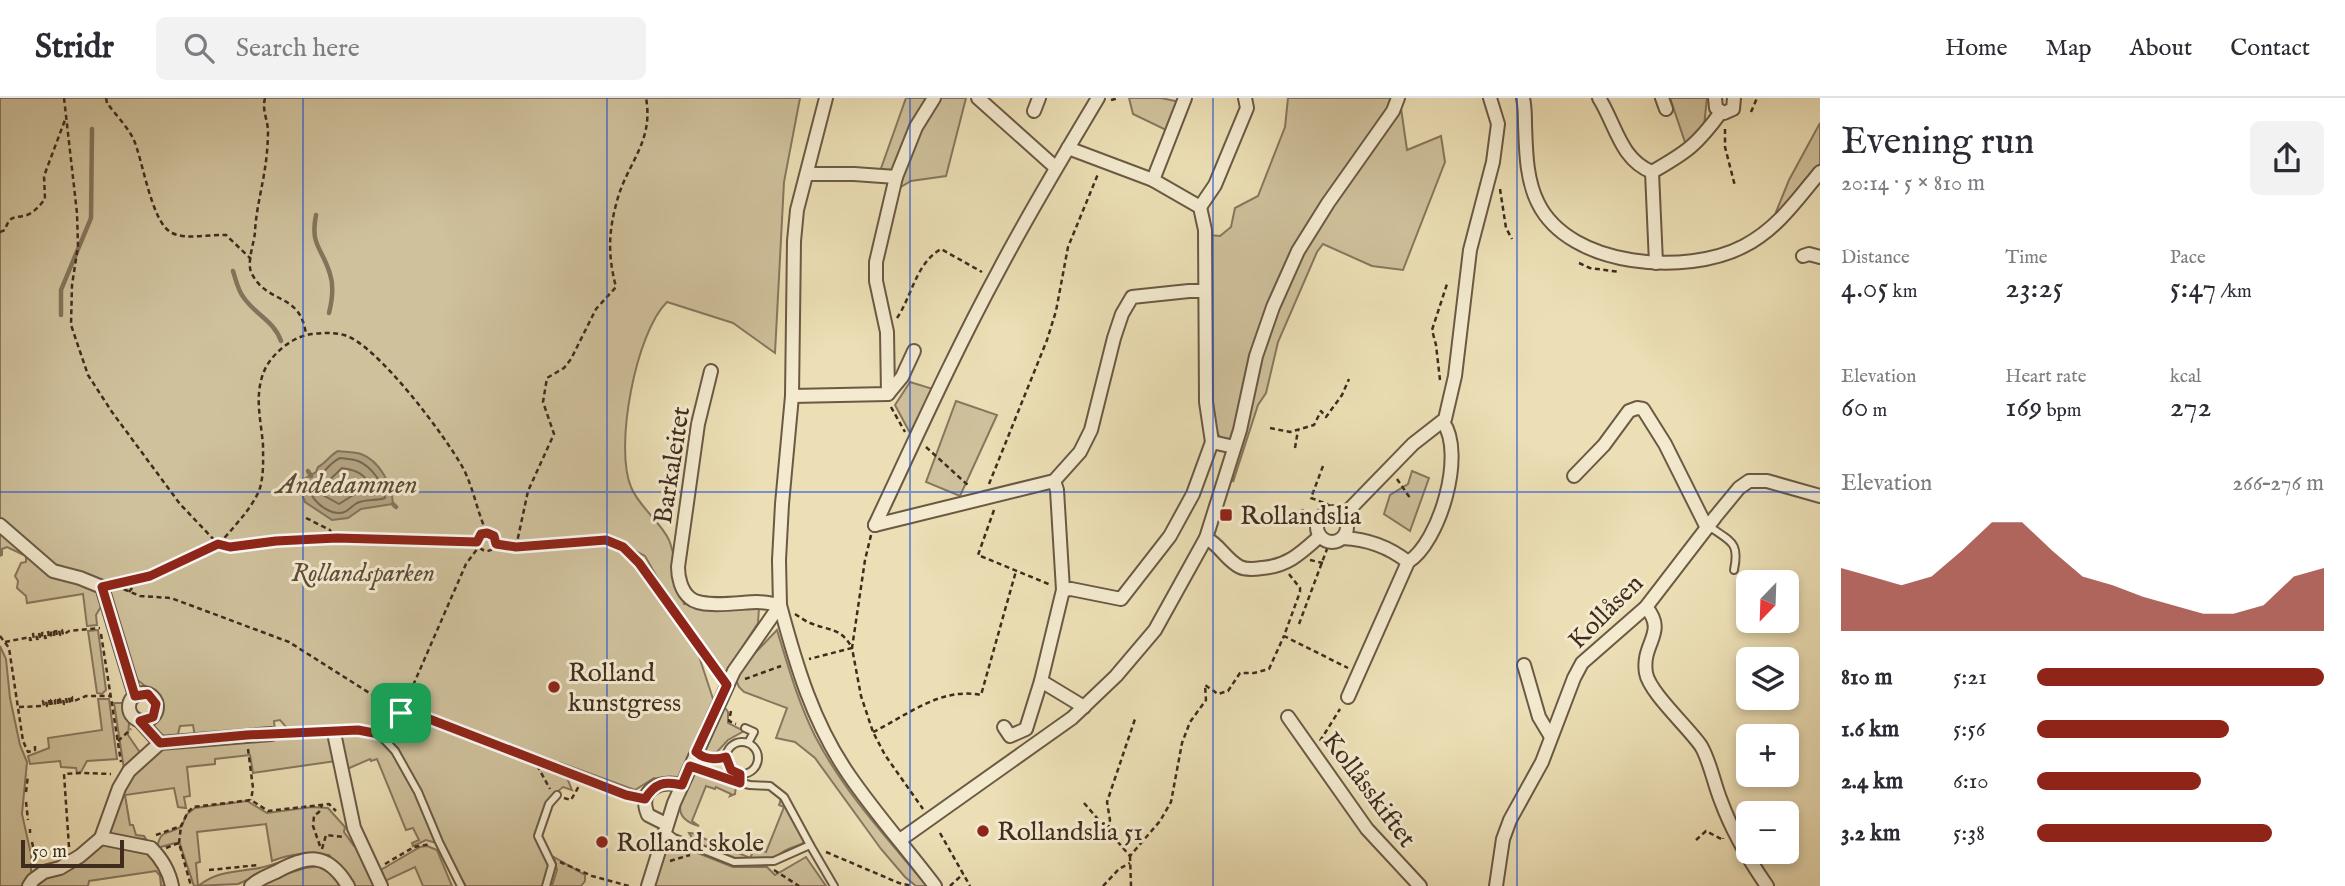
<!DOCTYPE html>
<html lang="en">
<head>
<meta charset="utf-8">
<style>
	body { margin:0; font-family:"IM FELL English",serif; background:#f2f2f3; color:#2b2b33; height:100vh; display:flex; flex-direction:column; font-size:26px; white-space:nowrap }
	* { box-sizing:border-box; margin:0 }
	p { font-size:23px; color:#7c7c81 }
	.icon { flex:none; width:38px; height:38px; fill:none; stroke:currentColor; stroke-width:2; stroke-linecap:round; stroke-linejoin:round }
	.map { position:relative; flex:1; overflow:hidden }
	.details { display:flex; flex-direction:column; background:#fff; width:525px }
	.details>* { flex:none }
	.needle { width:46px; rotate:203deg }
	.fabs { position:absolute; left:1736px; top:472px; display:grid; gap:14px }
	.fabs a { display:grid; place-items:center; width:63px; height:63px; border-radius:10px; background:#fff; box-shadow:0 4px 10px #0003; font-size:35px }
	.scale { position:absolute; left:21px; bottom:18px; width:103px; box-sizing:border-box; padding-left:7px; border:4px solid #402c1f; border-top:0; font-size:19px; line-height:24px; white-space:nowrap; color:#402c1f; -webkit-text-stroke:5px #f3eacf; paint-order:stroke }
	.pin { position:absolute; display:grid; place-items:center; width:60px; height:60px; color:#fff; margin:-30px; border-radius:14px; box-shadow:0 4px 10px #0006 }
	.round { display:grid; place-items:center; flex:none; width:74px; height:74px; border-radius:10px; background:#f2f2f3 }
	.summary { display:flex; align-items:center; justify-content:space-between; height:119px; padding:0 21px }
	h1 { font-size:38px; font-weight:600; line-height:52px }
	.figures { display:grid; grid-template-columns:repeat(3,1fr); gap:10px; height:119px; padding:7px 21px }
	.figures div { display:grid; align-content:center }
	.figures b { font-size:30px; font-weight:600 }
	.figures small { font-size:19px; font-weight:400 }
	.figures p { font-size:19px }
	.chart { height:196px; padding:14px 21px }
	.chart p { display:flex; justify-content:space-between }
	.chart svg { width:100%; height:126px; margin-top:7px; fill:#8f2418; opacity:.7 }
	ul { padding:0 21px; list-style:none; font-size:23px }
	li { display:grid; grid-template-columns:112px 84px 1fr; align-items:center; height:52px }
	li i { height:18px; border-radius:9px; background:#8f2418 }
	header { display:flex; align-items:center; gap:42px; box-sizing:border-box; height:98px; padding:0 35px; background:#fff; border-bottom:2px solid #e1e1e2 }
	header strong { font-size:33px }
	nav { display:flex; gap:38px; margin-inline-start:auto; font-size:24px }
	.search { width:490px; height:63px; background:#f2f2f3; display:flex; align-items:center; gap:18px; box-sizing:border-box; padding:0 24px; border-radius:10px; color:#7c7c81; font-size:26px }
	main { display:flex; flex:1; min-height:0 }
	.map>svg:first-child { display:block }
	.green { fill:#cfc19c; stroke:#88765e; stroke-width:2; fill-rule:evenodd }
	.water { fill:#b2a282; stroke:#84735a; stroke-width:2 }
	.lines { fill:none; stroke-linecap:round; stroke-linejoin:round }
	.shore { stroke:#796750; stroke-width:2 }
	.stream { stroke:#84735a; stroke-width:4.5 }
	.lane-casing { stroke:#6b5944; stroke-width:10 }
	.street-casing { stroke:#6b5944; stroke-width:16 }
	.path { stroke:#402c1f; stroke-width:2.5; stroke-dasharray:5 3.5; stroke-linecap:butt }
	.lane { stroke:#f3eacf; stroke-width:6 }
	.street { stroke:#f3eacf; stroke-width:12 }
	.route-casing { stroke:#fff; stroke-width:14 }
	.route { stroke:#8f2418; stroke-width:9 }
	.grid { fill:none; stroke:#1d4ed8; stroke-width:2; stroke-opacity:0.55 }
	.poi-dot { fill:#8f2418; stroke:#f3eacf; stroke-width:2.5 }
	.labels { text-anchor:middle; stroke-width:6; stroke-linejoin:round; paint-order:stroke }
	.street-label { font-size:26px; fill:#402c1f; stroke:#f3eacf }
	.poi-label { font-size:26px; fill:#402c1f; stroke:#f3eacf; text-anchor:start }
	.park-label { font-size:26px; font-style:italic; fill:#5d4a38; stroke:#f3eacf }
	.water-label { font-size:28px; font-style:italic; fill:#5c4a38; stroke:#f3eacf }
</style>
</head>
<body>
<header>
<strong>Stridr</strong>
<div class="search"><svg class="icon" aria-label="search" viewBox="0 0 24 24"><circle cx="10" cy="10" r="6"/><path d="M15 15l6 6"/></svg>Search here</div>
<nav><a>Home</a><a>Map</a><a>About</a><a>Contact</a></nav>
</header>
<main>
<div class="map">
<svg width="1820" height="788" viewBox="0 0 1820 788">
	<rect width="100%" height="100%" fill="#ecdfb5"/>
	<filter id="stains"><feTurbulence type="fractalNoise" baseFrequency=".00286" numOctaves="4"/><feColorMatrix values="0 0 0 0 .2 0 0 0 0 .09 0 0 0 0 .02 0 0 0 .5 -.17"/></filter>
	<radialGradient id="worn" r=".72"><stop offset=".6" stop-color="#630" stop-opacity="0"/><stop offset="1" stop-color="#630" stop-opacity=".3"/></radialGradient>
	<!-- green -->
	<g class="green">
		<path d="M0 0H800L784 84 775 255 733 225 667 204C636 234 614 349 631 389 639 409 660 423 669 442 676 460 679 486 684 506L759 510 758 525 727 573H713L695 546 716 610 682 687 654 680 635 692 561 665 572 692 563 689C555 695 552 702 545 708L538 736 550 768 544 788H466L452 768 434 722 389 643 385 628 287 630 280 622 274 623 275 633 195 639 193 627 180 628 178 636 175 640C162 640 155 633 148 624L154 620 159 613 161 606 159 599 135 580 95 480 46 463 0 421ZM611 440 645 458 686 531C664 507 641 449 606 442 601 441 595 442 590 442Z"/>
		<polygon points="906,0 966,0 946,78 911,83 894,93 879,76"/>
		<polygon points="1129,0 1161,0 1180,4 1168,33 1133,16"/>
		<polygon points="1288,0 1398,0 1400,3 1407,52 1441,38 1445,64 1403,172 1372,168 1323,146 1317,154 1278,244 1266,295 1258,307 1233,384 1233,364 1217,334 1210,301 1212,266 1210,137 1220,138 1231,129 1235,110 1258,98 1285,29"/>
		<polygon points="1670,0 1707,0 1704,28 1686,47"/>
		<polygon points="1820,25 1820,66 1772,124 1789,82"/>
		<polygon points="910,284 933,291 910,335 895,307"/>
		<polygon points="956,303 997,317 960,398 926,384"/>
		<polygon points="1412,373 1429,380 1410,433 1384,416 1390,397 1408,386"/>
		<polygon points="0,432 26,457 85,485 97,494 102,507 96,517 97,527 87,528 83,496 27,505 26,498 17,490 18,483 15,478 21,465 26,464 26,458 7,449 2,451 2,457 0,458"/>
		<polygon points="98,532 106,592 102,596 97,595 88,533"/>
		<path d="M777 532C788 568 798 604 815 638 844 694 887 740 927 788H916L905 779 881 751 815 660 795 644 776 640 787 610 744 594 739 589 734 577Z"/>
		<polygon points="0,548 6,561 10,600 20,647 27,664 22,716 31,756 31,776 24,788 0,788"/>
		<polygon points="98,601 109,601 117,661 87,663 81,674 77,675 76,670 61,669 60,663 30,666 28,658 49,650 48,640 102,632"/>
		<polygon points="114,605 123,605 129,625 128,637 141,656 124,671"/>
		<polygon points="723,607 728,614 728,625 744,633 728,642 716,655 703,654"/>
		<path d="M348 634C357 634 368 634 375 639 403 656 423 715 436 745L426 742 413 748 412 745 419 742 413 730 406 732 377 661 371 663 370 661 347 671 339 641Z"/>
		<polygon points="285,637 328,637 336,663 253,675 250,657 215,661 215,666 187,669 190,698 184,699 186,710 178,709 174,690 125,697 130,727 133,727 136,737 144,738 146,741 101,740 119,690 165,647"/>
		<path d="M702 674 736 688 735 696 730 698 731 696 716 689 715 691 706 688 692 723 699 728C666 719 684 695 694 675Z"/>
		<path d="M781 701 806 743C800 748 793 748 786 752 781 755 777 759 771 760 747 766 702 759 689 735L698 736V738L750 760 755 750 766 754 784 709 779 707Z"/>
		<path d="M247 703 267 715 312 709 328 710 345 729 344 734 354 748H358L377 788H353L329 757C308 755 292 755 272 763L266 726 197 734 200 764 196 765 198 788C219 772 234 775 259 770 268 768 277 765 287 762L286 765 238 786 194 788 180 746 175 745 157 750C161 729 168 738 182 728L186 717 195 710Z"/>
		<polygon points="103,745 150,754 169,788 161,788 160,778 156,773 89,783 88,788 37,788 39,781"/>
		<polygon points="675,746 733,769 767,769 775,777 806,759 826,788 652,788 662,753"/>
		<polygon points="427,748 437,752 452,788 423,788 415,769 383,784 379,773 420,749"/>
		<polygon points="554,759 585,777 585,783 581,788 552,788 557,772"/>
		<polygon points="319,768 336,779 341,788 256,788 258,785 305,770"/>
	</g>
	<!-- water -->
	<path class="water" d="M338 353C345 354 354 354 361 356 380 363 392 387 393 406L361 411 348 420 332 422 305 404 302 396V382L316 374 318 369C326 365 330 357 338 353Z"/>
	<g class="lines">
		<!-- shore -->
		<g class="shore">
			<path d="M340 360C346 361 353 361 358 363 371 368 385 387 385 400 377 403 365 401 357 405 350 409 348 415 338 415 325 414 308 400 310 387 321 380 328 365 340 360Z"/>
			<path d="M342 370C357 372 364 376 372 389V393L355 396 339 406 321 396 320 391Z"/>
		</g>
		<!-- stream -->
		<g class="stream">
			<path d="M316 117C310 148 322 149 330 176 334 188 332 203 329 215"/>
			<path d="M233 173C236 182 238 193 244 200 256 217 274 223 281 243"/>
			<polyline points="61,217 61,192 91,120 92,31"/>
			<polyline points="308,373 311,378"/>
			<polyline points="388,385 394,384"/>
			<polyline points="393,406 396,409"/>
		</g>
		<defs>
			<g id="lane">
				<path d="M1709 428C1730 444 1740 443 1734 472"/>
				<polyline points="745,630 754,634 748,645"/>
				<polyline points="272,636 358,632 379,636 395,653 418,694 439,744 461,788"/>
				<circle cx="742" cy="660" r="16"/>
				<path d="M696 654C705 662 714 662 726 659"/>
				<polyline points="690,668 732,683 750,687 770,688 784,699 810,747"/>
				<polyline points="666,734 674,740 734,764 774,763 810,747 834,788"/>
				<polyline points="546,788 552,767 538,738 549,706 557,697"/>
			</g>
			<g id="street">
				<polyline points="978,0 1055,69"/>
				<path d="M1523 0C1525 9 1525 18 1525 26 1526 53 1526 81 1538 105 1570 170 1687 178 1744 148 1777 131 1797 102 1820 74"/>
				<path d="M1599 0C1616 27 1620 61 1652 74"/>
				<polyline points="1662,0 1666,11"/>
				<polyline points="1715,0 1716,10 1724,15 1733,11 1734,0"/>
				<polyline points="1034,13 1039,0"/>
				<polyline points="1068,50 1153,82 1200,109 1205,132 1206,304 1212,344 1234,349"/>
				<polyline points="807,76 854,76 896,79 916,29 934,0"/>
				<polyline points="1153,82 1185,0"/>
				<polyline points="1200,109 1215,87 1247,10 1245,0"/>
				<polyline points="1803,158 1809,156 1820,159"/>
				<path d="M1656 165 1652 74C1687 54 1697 47 1721 14"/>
				<path d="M711 273 698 326 678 469C678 479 681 493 690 500 702 511 741 504 757 504 765 504 772 506 780 507 796 567 813 625 849 677 875 715 907 751 935 788"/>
				<polyline points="888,296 902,279 914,253"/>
				<polyline points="792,298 888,296 887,234 876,183 876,164 896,79"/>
				<polyline points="1574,378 1604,347 1629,313 1637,310 1643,311 1665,346 1707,430"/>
				<circle cx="1332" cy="429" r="15"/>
				<polyline points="1343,418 1413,346 1445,321 1455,278 1470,152 1493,64 1498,26 1490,0"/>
				<polyline points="0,427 53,473 80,480 102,489 135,598"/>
				<path d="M875 427C915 342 954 255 999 172 1030 113 1064 57 1098 0"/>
				<polyline points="875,427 1054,383 1080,354 1091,332 1114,240 1122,216 1132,199 1189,193 1205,193"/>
				<path d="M1206 440C1220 447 1226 462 1240 469 1246 472 1255 471 1262 470 1288 468 1301 455 1320 438"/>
				<path d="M1343 440C1366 441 1389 449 1408 464"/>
				<polyline points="1063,492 1071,491 1121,501 1170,438 1193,396 1212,344"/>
				<path d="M1646 509C1668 535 1641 545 1646 575 1649 594 1689 630 1701 648 1710 663 1714 686 1721 703 1732 733 1749 762 1767 788"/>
				<polyline points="1524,567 1539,619 1551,639"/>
				<polyline points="1041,583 1084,609"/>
				<circle cx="143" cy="609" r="14"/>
				<path d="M1348 599 1408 464C1439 445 1466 356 1443 324"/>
				<polyline points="1288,619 1367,731 1420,788"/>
				<polyline points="140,623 160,645"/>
				<polyline points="1004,629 1010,638 1026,631 1041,583 1063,492 1057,392 1054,383"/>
				<polyline points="334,635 354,730 381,788"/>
				<path d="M666 726 648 717C637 691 660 682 682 687"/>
				<path d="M101 740 151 750C161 760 169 773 172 788"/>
				<polyline points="900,742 1072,620 1116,578 1155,532 1206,440 1240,332 1256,258 1273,209 1298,153 1328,105 1393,13 1398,0"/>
				<polyline points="29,788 33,782 44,774 60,770 80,758 101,740 119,690 129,673 160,645 271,636"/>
				<path d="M251 788C258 781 267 778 276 774 307 757 327 753 348 788"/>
				<polyline points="648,788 674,705 734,573 780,507 779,462 782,406 792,298 794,143 797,112 826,0"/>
				<polyline points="1496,788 1503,741 1510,722 1542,664 1574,580 1582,565 1646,509 1716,418 1739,390 1749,383 1767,383 1820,398"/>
			</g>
		</defs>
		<!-- lane casing -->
		<use href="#lane" class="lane-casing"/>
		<!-- street casing -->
		<use href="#street" class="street-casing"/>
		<!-- path -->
		<g class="path">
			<polyline points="64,0 77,115 78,148 72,187 71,227 88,277 112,314 180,406 218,446 230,449 276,443 336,440 477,444"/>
			<path d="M106 0 107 5C115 16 126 27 133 40 143 61 151 125 172 135 187 142 209 136 226 137L251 161"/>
			<path d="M265 0C262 12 267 20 268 32 268 43 267 58 265 70 262 91 256 112 255 134 254 146 246 166 252 176 268 207 301 194 306 237"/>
			<polyline points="1111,2 1119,0"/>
			<polyline points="1751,14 1757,0"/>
			<polyline points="1725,31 1725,49 1735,88"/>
			<polyline points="1500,91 1506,130 1512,141"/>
			<path d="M0 134 5 132C10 116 14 121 27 117 35 114 40 107 45 101L44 78 65 22"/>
			<polyline points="1579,165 1590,170 1620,174"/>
			<path d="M897 220C912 198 916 165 941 151L982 174"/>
			<polyline points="1440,282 1436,247 1432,232 1447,186"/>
			<polyline points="891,309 905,334"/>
			<polyline points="1270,330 1290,334 1314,327 1321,313 1326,319 1342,297 1349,281"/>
			<polyline points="926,349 970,389"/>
			<polyline points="1295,350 1298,332"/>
			<polyline points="1323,368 1311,400 1327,406 1332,411"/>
			<polyline points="1397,381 1410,400"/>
			<polyline points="989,386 1047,242 1056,213 1068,149 1098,76"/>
			<polyline points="1303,411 1301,418 1318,424"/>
			<polyline points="994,412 978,457 1051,487"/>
			<polyline points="306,420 330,432 333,440"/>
			<circle cx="487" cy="444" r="9"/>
			<polyline points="871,437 865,462 852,550 861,598 873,634 885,657 923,711"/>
			<polyline points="496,446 516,449 606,442 623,449 639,465 718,575"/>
			<path d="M516 449 528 393 554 336 543 304 547 280 564 270 571 261 596 211 616 189C608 158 608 135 617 103 627 65 654 44 646 0"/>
			<polyline points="1310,462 1323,465"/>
			<polyline points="1289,476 1300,490 1300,494 1284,538 1348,570"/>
			<path d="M116 486C146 479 168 471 196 457 203 453 212 450 219 445 228 437 236 426 244 417 250 409 257 399 260 390 264 375 263 362 263 347 261 321 253 295 266 269 275 253 294 238 312 236 323 235 333 234 344 237 377 246 446 339 463 370 474 391 477 414 487 435"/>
			<polyline points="116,488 140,498 171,500 289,544 401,615 424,619 634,699"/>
			<polyline points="129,494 140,480"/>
			<path d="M795 516C800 519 805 523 810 525 829 533 841 529 852 550L809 561"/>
			<polyline points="1299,526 1327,451"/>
			<polyline points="56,532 57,538 60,537 59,532 62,532 63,537 69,533 100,530"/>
			<polyline points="48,533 49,539 51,539 51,533 54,533 54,538 57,538"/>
			<polyline points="39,535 40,540 42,540 42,535 45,535 45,540 49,539"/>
			<polyline points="101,536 121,664"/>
			<polyline points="0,538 9,550 23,643 28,654 35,652 35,646"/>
			<polyline points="5,544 30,539 30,542 34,541 33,536 36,536 37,541 40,540"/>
			<polyline points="745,581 781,568"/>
			<polyline points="66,600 67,605 70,605 69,599 72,599 72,604 86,598 111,598"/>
			<polyline points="58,601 58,606 61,606 60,601 63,601 64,606 67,605"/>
			<polyline points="49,602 50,608 52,607 51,602 55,602 55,607 58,606"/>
			<polyline points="19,609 44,608 43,603 46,603 47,608 50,608"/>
			<polyline points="731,613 729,623 736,626"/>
			<polyline points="387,630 401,615 466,466 478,450"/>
			<path d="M873 634C908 617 940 589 981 597L1016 473"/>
			<polyline points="118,643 131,631"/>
			<polyline points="1320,643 1340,611"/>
			<polyline points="248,651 253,690 251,702"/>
			<polyline points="533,660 550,691"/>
			<polyline points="26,694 28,677"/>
			<polyline points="564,700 571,702 583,681"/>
			<polyline points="26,704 28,722"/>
			<polyline points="1084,705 1130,758 1160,723 1171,704 1182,645 1190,624 1206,602 1205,587 1218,596 1228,593 1240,575 1254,575 1269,571 1284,538"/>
			<polyline points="30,731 30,735"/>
			<polyline points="1108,732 1110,722 1107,704 1135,621"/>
			<polyline points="940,735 970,788"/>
			<polyline points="156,737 181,728 188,714 193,709 251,702 268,713 329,706 336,713"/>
			<polyline points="1696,742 1706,733 1723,742 1723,740"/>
			<polyline points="32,744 36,763"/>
			<polyline points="179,745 181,728"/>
			<polyline points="320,748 313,728 314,718 319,714 322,707"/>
			<polyline points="69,749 64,676 82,675 111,676"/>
			<polyline points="166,750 179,745 191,788"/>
			<polyline points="322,751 326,737 343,739"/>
			<polyline points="826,754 899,785 912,788"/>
			<polyline points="1130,758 1131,788"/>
			<polyline points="670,763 690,757"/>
			<polyline points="560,764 592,778 629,788"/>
			<polyline points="385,766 414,749 430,746"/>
			<polyline points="209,772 259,767"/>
			<polyline points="774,772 799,788"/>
			<polyline points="950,788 963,776"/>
			<polyline points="1103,788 1119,771 1130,765"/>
		</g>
		<!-- lane -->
		<use href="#lane" class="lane"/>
		<!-- street -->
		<use href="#street" class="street"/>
	</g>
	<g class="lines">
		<defs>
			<path id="route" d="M487 435 494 438 496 446 516 449 606 442 623 449 639 465 727 587 696 654C705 662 715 662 726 659L731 672 740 676V685L690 668 682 687C664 683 655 685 645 701L626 697 424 619 401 615 379 636 358 632 247 637 160 645 140 623 153 619 156 606 148 596 135 598 102 489 150 478 218 446 230 449 276 443 337 440 477 444 481 436Z"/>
		</defs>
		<!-- route casing -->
		<use href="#route" class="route-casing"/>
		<!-- route -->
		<use href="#route" class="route"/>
	</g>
	<!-- grid -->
	<path class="grid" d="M303 0V788M607 0V788M910 0V788M1213 0V788M1517 0V788M0 394H1820"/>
	<!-- markers -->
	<g class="poi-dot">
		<rect x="1219" y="410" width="14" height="14" rx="3.5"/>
		<circle cx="554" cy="589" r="7"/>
		<circle cx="983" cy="733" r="7"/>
		<circle cx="602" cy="744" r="7"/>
	</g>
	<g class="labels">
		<!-- street labels -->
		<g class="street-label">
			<text transform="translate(671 367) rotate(-81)" y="9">Barkaleitet</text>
			<text transform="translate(1605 513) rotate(-45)" y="9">Kollåsen</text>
			<text transform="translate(1370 691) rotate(53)" y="9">Kollåsskiftet</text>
		</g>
		<!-- poi labels -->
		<g class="poi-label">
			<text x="1240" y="426">Rollandslia</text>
			<text x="568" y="583">Rolland<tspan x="568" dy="30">kunstgress</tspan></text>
			<text x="997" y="742">Rollandslia 51</text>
			<text x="616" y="753">Rolland skole</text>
		</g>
		<!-- park labels -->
		<g class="park-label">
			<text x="363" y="483">Rollandsparken</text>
		</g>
		<!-- water labels -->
		<g class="water-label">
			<text x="347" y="395">Andedammen</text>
		</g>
	</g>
	<rect width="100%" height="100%" filter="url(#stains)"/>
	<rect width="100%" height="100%" fill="url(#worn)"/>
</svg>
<div class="fabs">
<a><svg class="needle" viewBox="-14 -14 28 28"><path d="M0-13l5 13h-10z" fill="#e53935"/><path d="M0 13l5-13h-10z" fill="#7c7c81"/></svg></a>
<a><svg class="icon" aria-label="layers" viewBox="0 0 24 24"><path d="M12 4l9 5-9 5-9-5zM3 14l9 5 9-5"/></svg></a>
<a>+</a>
<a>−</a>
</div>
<div class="scale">50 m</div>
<div class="pin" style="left:401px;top:615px;background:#1e9e55"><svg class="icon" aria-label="arrive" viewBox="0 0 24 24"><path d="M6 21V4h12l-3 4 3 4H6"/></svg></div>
</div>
<section class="details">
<div class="summary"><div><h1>Evening run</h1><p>20:14 · 5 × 810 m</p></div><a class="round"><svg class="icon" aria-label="share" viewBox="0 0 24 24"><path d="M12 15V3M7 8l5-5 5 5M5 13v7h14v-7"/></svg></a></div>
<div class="figures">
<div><p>Distance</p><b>4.05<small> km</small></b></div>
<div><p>Time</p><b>23:25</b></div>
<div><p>Pace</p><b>5:47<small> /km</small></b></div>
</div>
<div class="figures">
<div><p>Elevation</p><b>60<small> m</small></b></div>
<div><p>Heart rate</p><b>169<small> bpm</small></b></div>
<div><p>kcal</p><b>272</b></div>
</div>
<div class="chart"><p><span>Elevation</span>266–276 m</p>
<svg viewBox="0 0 160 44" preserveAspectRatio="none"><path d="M0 44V22L10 25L20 28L30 25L40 16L50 6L60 6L70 16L80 25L90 28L100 32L110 35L120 38L130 38L140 35L150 25L160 22V44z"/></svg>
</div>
<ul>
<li><b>810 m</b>5:21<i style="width:100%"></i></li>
<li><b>1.6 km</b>5:56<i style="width:67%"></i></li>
<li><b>2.4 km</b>6:10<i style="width:57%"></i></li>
<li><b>3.2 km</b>5:38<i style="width:82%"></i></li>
</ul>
</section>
</main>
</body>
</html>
